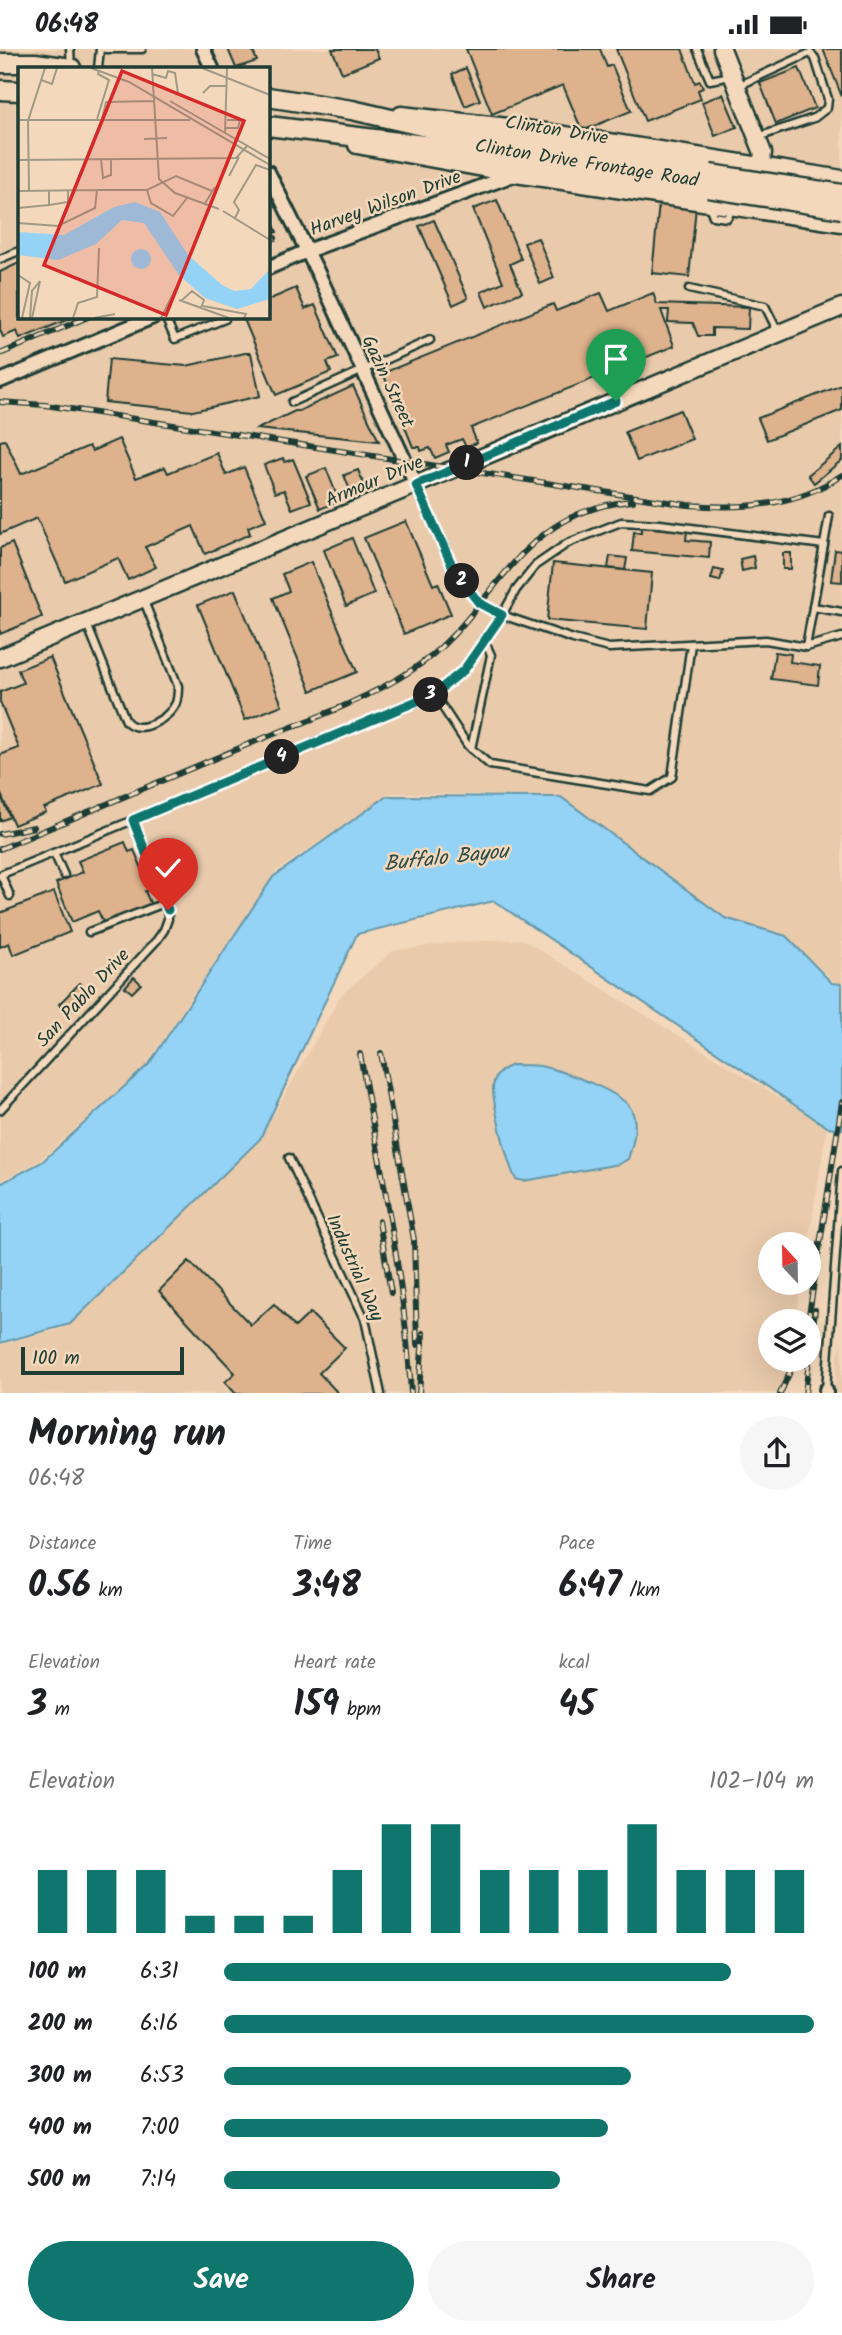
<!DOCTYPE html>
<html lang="en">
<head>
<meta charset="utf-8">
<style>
	body { margin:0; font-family:Kalam,sans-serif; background:#f6f6f6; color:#202124; height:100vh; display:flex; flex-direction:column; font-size:26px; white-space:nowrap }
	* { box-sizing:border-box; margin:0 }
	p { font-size:23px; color:#757577 }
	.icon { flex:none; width:38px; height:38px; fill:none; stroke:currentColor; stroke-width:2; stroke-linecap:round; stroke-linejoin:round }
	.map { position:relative; height:1344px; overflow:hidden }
	.side { display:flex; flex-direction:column; background:#fff; flex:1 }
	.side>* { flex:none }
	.needle { width:46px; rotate:338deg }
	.fabs { position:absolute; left:758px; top:1183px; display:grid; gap:14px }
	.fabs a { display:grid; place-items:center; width:63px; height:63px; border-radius:50%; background:#fff; box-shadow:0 7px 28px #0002; font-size:35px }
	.scale { position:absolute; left:21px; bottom:18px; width:163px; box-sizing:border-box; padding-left:7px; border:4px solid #1f3d34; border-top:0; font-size:19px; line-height:24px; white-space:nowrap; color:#1f3d34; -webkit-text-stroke:5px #f4d8bb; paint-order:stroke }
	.pin { position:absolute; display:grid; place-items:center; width:60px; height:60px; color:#fff; margin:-72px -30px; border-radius:50% 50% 50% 0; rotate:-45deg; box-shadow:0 0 7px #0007 }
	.pin .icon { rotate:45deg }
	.km { position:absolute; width:35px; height:35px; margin:-18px; border-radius:50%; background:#222; color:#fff; font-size:19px; line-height:35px; text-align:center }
	.round { display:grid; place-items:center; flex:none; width:74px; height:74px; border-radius:37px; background:#f6f6f6 }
	.summary { display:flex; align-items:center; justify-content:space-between; height:119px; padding:0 28px }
	h1 { font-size:38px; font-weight:800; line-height:52px }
	.metrics { display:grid; grid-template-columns:repeat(3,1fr); gap:10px; height:119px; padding:7px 28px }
	.metrics div { display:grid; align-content:center }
	.metrics b { font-size:35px; font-weight:800 }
	.metrics small { font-size:19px; font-weight:400 }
	.metrics p { font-size:19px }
	.chart { height:196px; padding:14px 28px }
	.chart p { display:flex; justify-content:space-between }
	.chart svg { width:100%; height:126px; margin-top:7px; stroke:#0f766e; stroke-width:6 }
	.primary-button { display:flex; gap:14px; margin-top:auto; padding:14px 28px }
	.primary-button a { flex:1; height:80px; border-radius:42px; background:#0f766e; color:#fff; font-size:28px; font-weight:800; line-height:80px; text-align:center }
	.primary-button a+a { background:#f6f6f6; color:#202124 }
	ul { padding:0 28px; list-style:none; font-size:23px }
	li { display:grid; grid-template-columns:112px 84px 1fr; align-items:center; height:52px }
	li i { height:18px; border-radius:9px; background:#0f766e }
	.status { display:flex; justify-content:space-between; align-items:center; height:49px; padding:0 35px; background:#fff; direction:ltr }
	.status svg { height:19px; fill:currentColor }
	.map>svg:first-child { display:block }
	.built { fill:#e9caab; fill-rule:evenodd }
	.water { fill:#94d3f5; stroke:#6597a8; stroke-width:2 }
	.building { fill:#ddb28d; stroke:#1f3d34; stroke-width:2 }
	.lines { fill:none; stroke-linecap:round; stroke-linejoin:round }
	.service-casing { stroke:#1f3d34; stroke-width:11 }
	.minor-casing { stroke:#1f3d34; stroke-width:18 }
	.tertiary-casing { stroke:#1f3d34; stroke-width:21 }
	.secondary-casing { stroke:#1f3d34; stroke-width:23 }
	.service { stroke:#f4d8bb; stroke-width:6 }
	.minor { stroke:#f4d8bb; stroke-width:12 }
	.tertiary { stroke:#f4d8bb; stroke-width:16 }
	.secondary { stroke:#f4d8bb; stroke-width:18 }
	.rail-casing { stroke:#1f3d34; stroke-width:6 }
	.rail { stroke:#f4d8bb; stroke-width:3.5; stroke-dasharray:10; stroke-linecap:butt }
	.secondary-bridge-casing { stroke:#1f3d34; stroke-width:23; stroke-linecap:butt }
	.secondary-bridge { stroke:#f4d8bb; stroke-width:18 }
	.route-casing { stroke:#fff; stroke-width:14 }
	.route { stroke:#0f766e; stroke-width:9 }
	.labels { text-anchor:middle; stroke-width:5; stroke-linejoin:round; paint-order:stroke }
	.street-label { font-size:19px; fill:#1f3d34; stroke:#f4d8bb }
	.water-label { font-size:21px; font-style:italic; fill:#2b4c47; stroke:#f4d8bb }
	.inset-road { fill:none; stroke:#9f9a85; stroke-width:2 }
	.view { fill:#d62828; fill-opacity:0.15; stroke:#d62828; stroke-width:3.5 }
	.inset-edge { fill:none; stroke:#1f3d34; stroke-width:3.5 }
</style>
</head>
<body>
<div class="status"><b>06:48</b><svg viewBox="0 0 49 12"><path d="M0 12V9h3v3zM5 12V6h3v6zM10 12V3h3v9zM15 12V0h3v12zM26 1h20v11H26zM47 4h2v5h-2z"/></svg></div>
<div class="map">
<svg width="842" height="1345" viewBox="0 0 842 1345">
	<rect width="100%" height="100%" fill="#f4d8bb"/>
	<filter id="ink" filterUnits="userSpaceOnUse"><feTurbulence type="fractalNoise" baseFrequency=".0143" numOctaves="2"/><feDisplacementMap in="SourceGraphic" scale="14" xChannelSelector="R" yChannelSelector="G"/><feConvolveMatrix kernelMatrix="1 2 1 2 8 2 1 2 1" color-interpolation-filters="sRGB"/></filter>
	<g filter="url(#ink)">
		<!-- built -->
		<g class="built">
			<path d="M0 0H842V934L835 933 786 888 728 870 559 747 392 744 276 822 143 1020 38 1113 0 1132ZM19 19H268V268H19Z"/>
			<polygon points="522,890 827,1078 808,1195 770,1195 770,1234 801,1234 795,1272 770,1272 770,1311 789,1311 783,1344 0,1345 0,1296 67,1278 260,1090 341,946 393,902 448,894"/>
			<polygon points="842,1293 842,1344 834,1344 837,1311"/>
		</g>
		<!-- water -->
		<g class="water">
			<polygon points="387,747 561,748 725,869 786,887 832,934 842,935 842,1080 827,1078 494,852 357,885 260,1090 70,1275 0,1294 0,1135 42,1113 149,1015 273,828"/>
			<path d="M512 1016C521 1016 531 1016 540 1017 560 1021 625 1043 632 1062 638 1076 633 1096 628 1110L619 1115 524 1132 516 1130C508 1118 493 1054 493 1040 493 1027 501 1020 512 1016Z"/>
		</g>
		<!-- building -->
		<g class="building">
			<polygon points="228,0 252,0 257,12 236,19"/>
			<polygon points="332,0 375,0 379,9 342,24"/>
			<polygon points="466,0 600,0 607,18 612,16 631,62 582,82 563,36 492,65"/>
			<polygon points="616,0 682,0 695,34 700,32 703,39 698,41 701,50 645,72"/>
			<polygon points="823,0 842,0 842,48"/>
			<polygon points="466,19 480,51 465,57 452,25"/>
			<polygon points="799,19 815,59 776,75 760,34"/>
			<polygon points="723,45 737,78 715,87 702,53"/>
			<polygon points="497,151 521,210 510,215 522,243 487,258 481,243 503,233 473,160"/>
			<polygon points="659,154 696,158 689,228 652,224"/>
			<polygon points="268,162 277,183 268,187"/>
			<polygon points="434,171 468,249 453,256 419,177"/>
			<polygon points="538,189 554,229 540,235 524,194"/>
			<polygon points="19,214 19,268 74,268 20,290 17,282 3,288 0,281 0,223"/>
			<polygon points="296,239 305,260 315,256 338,309 327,313 331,323 276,346 243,268 268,268 268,251"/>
			<polygon points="601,244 609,262 653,244 657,255 749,258 748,280 712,279 712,287 698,287 693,274 668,273 669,261 661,261 674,297 471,379 477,394 466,398 462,390 446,396 449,403 435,409 430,399 421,402 420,398 413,398 383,324 553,255 556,262"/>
			<polygon points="245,304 251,304 260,347 193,362 105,353 109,310 186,317"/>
			<polygon points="842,336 842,361 767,391 758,369"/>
			<polygon points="353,337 379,392 257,380 295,362 299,362"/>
			<polygon points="680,361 692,390 637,412 625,383"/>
			<polygon points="119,390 136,429 165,418 168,424 217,404 226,426 244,418 266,471 248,478 250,485 205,505 193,477 145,498 156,518 128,531 118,509 65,532 37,469 0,485 0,392 5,391 21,425 89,397 92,402"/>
			<polygon points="842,398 842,411 814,434 808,426"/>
			<polygon points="283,409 285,413 293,410 311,453 292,460 284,441 275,444 264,416"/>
			<polygon points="326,419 339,452 320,460 306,427"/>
			<polygon points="358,421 366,440 352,446 344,426"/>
			<polygon points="406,472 433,536 438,534 451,565 404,585 364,489"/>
			<polygon points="641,478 687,482 686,491 710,493 709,509 632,502 634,483 641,484"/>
			<polygon points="352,489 374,545 346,557 324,501"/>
			<polygon points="12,494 42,568 0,585 0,499"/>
			<polygon points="835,501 842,502 842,533 831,532"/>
			<rect x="783" y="504" width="8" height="16"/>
			<polygon points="610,507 627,509 625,521 608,519"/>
			<polygon points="753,507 755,519 742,522 740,510"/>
			<polygon points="311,513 357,623 311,642 273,549 289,542 282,525"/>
			<polygon points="553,514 652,524 647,580 547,571"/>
			<polygon points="714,520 723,522 720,532 711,530"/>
			<polygon points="235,541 282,656 245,671 198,556"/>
			<polygon points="775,603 791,605 790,613 820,617 818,636 771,630"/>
			<polygon points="50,608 103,735 44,759 46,763 14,776 0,743 0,706 19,699 0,653 0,643 23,634 18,621"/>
			<polygon points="0,745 10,768 0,772"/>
			<polygon points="125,793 129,803 134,801 151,840 145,842 151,856 104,875 98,862 72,873 56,834 83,823 78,812"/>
			<polygon points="54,843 70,883 13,906 9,894 0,898 0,864"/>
			<polygon points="134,928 141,935 132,944 125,938"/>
			<polygon points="80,934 90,944 68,965 59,955"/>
			<polygon points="189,1212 251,1276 274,1255 295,1278 310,1264 345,1299 319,1324 339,1345 236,1345 225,1333 235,1324 159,1242"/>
		</g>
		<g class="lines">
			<defs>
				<g id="service">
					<polyline points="70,0 71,17"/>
					<polyline points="105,0 142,0"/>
					<polyline points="697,0 710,31 731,27"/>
					<polyline points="98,19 100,0"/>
					<polyline points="738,37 810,4 815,9 828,50 827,59 814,69 758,88"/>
					<polyline points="709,156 713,167 727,169 733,159"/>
					<polyline points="0,210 19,202"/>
					<polyline points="689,240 765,257 778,283"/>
					<polyline points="165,268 175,290 225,270 224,268"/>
					<polyline points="292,353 430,291"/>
					<polyline points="417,438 455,523 479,554 502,566 573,590 609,599 766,591 806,598 842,588"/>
					<polyline points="813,558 842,563"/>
					<path d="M87 575 126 672C139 687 169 670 176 654 178 648 178 643 178 637L144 552"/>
					<polyline points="806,598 829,467"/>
					<polyline points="434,645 468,697 490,716 650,742 672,728 691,595"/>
					<polyline points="471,700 491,606 484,591"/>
					<polyline points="133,771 434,645 464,621 502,566 516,541 536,516 568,494 621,473 660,475 824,496"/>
					<polyline points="54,804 64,826"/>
					<polyline points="0,826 133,771 167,853 168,870 164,881 157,891 0,1061"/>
					<polyline points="1,826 10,847"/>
					<polyline points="89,883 167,853"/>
					<polyline points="289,1109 365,1270 381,1345"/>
					<polyline points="826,1341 842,1122"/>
				</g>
				<g id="minor">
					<polyline points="203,0 212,19"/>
					<polyline points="268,123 318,224 416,436"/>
					<polyline points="268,219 307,202 516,125"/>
					<polyline points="0,332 153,268"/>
					<polyline points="826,1345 826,1341"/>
				</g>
				<g id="tertiary">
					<polyline points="722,0 763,104 759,127"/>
					<polyline points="401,66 527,80 842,130"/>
					<polyline points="357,96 516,125 842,174"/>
					<polyline points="0,609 842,258"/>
				</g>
				<g id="secondary">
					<polyline points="0,14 35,14 71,19"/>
					<polyline points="0,41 19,42"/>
					<polyline points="268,48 352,61 461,86 710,125"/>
					<polyline points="268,77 440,98 708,139"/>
				</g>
			</defs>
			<!-- service casing -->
			<use href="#service" class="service-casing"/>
			<!-- minor casing -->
			<use href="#minor" class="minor-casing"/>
			<!-- tertiary casing -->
			<use href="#tertiary" class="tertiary-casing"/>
			<!-- secondary casing -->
			<use href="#secondary" class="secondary-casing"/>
			<!-- service -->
			<use href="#service" class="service"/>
			<!-- minor -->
			<use href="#minor" class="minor"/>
			<!-- tertiary -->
			<use href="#tertiary" class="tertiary"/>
			<!-- secondary -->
			<use href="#secondary" class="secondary"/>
			<defs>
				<g id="rail">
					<polyline points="268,192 275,189"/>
					<polyline points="0,305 88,268"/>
					<path d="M0 353 45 356 688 456C743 460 794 458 842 426"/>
					<polyline points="0,785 34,778"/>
					<path d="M0 800C83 765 166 730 249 695 303 673 363 653 412 621 497 565 512 462 633 452"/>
					<polyline points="381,1004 414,1191 417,1296"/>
					<path d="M360 1005C380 1117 405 1230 411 1345"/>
					<polyline points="379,1172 391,1244"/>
					<polyline points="808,1272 842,1053"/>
					<polyline points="419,1345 423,1284"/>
					<polyline points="780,1345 795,1311"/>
					<polyline points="805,1345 815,1261"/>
				</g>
			</defs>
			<!-- rail casing -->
			<use href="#rail" class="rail-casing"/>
			<!-- rail -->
			<use href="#rail" class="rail"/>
			<defs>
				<g id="secondary-bridge">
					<polyline points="710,125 842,145"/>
					<polyline points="708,139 842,160"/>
				</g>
			</defs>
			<!-- secondary-bridge casing -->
			<use href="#secondary-bridge" class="secondary-bridge-casing"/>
			<!-- secondary-bridge -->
			<use href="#secondary-bridge" class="secondary-bridge"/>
		</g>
	</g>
	<g class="lines" filter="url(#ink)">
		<defs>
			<polyline id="route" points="168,861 133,771 434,645 464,621 502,566 479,554 455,523 416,436 616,352"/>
		</defs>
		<!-- route casing -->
		<use href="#route" class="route-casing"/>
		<!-- route -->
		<use href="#route" class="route"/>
	</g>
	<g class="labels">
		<!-- street labels -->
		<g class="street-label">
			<text transform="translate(557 80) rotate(9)" y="7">Clinton Drive</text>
			<text transform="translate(587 113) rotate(9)" y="7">Clinton Drive Frontage Road</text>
			<text transform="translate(385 153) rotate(-20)" y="7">Harvey Wilson Drive</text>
			<text transform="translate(389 332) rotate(65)" y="7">Gazin Street</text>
			<text transform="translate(374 431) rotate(-23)" y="7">Armour Drive</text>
			<text transform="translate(82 948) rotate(-47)" y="7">San Pablo Drive</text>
			<text transform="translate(356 1218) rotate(66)" y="7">Industrial Way</text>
		</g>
		<!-- water labels -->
		<g class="water-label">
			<text transform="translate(446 808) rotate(-6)" y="7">Buffalo Bayou</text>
		</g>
	</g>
	<!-- overview -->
	<g transform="translate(18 18)">
		<rect width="252" height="252" fill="#f4d8bb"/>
		<path d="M117 135 142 145 170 188 204 218 216 224 233 222 252 202V232L219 242 187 231 161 208 126 156 104 153 78 177 40 193 0 188V165L46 168 96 140ZM113 192a10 10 0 1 1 20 0a10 10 0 1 1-20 0Z" fill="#94d3f5"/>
		<path class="inset-road" d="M73 1 111 15 252 98M134 1 141 112 157 126 201 142M184 1 252 28M134 7 148 11 150 4 157 6 160 26M23 13 34 17 39 1M185 26 192 19H209M152 34 252 92M79 52 91 13 80 7 81 3M84 52 88 35 136 34M0 53H172M208 61H220L222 53H209M207 66 209 1M126 72 149 71M83 92 85 111 93 108V92M0 93 218 91 229 79M211 109 221 90M79 123H129L158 109 194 124M129 123 133 136 155 149 169 131M0 124 79 123 77 141 40 159 0 156M11 124 10 54 27 1M31 124V138L50 135V124M186 138 197 120M0 141 31 138M205 144 252 173M217 151 221 143 216 135 238 98 252 103M0 208 12 216 4 251M161 233 211 251M163 234 174 224 186 233 183 241M185 239 228 247 226 251M12 251 14 224 22 214 14 251M55 251 60 236 79 230 81 181M76 251 97 247M143 251 161 215"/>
		<path class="view" d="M104 4 226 54 148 248 26 198Z"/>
		<rect width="252" height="252" class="inset-edge"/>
	</g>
</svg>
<div class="fabs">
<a><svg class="needle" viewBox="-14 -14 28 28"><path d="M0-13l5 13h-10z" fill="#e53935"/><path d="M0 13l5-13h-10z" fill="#757577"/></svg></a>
<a><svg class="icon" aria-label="layers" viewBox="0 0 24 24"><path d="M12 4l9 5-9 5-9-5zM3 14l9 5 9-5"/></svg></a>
</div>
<div class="scale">100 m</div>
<div class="pin" style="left:616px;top:352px;background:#1e9e55"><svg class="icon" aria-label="arrive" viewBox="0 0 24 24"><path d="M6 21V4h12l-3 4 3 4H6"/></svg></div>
<div class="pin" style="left:168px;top:861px;background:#d93025"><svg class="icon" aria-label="check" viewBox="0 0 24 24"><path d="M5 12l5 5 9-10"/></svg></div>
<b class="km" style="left:467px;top:414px">1</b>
<b class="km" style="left:462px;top:532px">2</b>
<b class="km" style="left:431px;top:646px">3</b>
<b class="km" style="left:282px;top:708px">4</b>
</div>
<section class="side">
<div class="summary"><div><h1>Morning run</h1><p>06:48</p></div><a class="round"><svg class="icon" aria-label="share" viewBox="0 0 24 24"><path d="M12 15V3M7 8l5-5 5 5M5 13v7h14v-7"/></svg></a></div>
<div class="metrics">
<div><p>Distance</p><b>0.56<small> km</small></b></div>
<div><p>Time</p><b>3:48</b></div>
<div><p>Pace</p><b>6:47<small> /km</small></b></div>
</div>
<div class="metrics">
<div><p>Elevation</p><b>3<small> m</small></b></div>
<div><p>Heart rate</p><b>159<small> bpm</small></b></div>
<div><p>kcal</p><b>45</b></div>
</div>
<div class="chart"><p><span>Elevation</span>102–104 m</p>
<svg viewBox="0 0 160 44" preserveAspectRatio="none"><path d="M5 44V22M15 44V22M25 44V22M35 44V38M45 44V38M55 44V38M65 44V22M75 44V6M85 44V6M95 44V22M105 44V22M115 44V22M125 44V6M135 44V22M145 44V22M155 44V22"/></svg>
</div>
<ul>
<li><b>100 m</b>6:31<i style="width:86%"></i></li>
<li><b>200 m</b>6:16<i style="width:100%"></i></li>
<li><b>300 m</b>6:53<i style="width:69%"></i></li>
<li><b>400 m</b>7:00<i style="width:65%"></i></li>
<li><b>500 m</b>7:14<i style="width:57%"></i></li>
</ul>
<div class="primary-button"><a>Save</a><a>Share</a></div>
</section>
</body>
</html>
